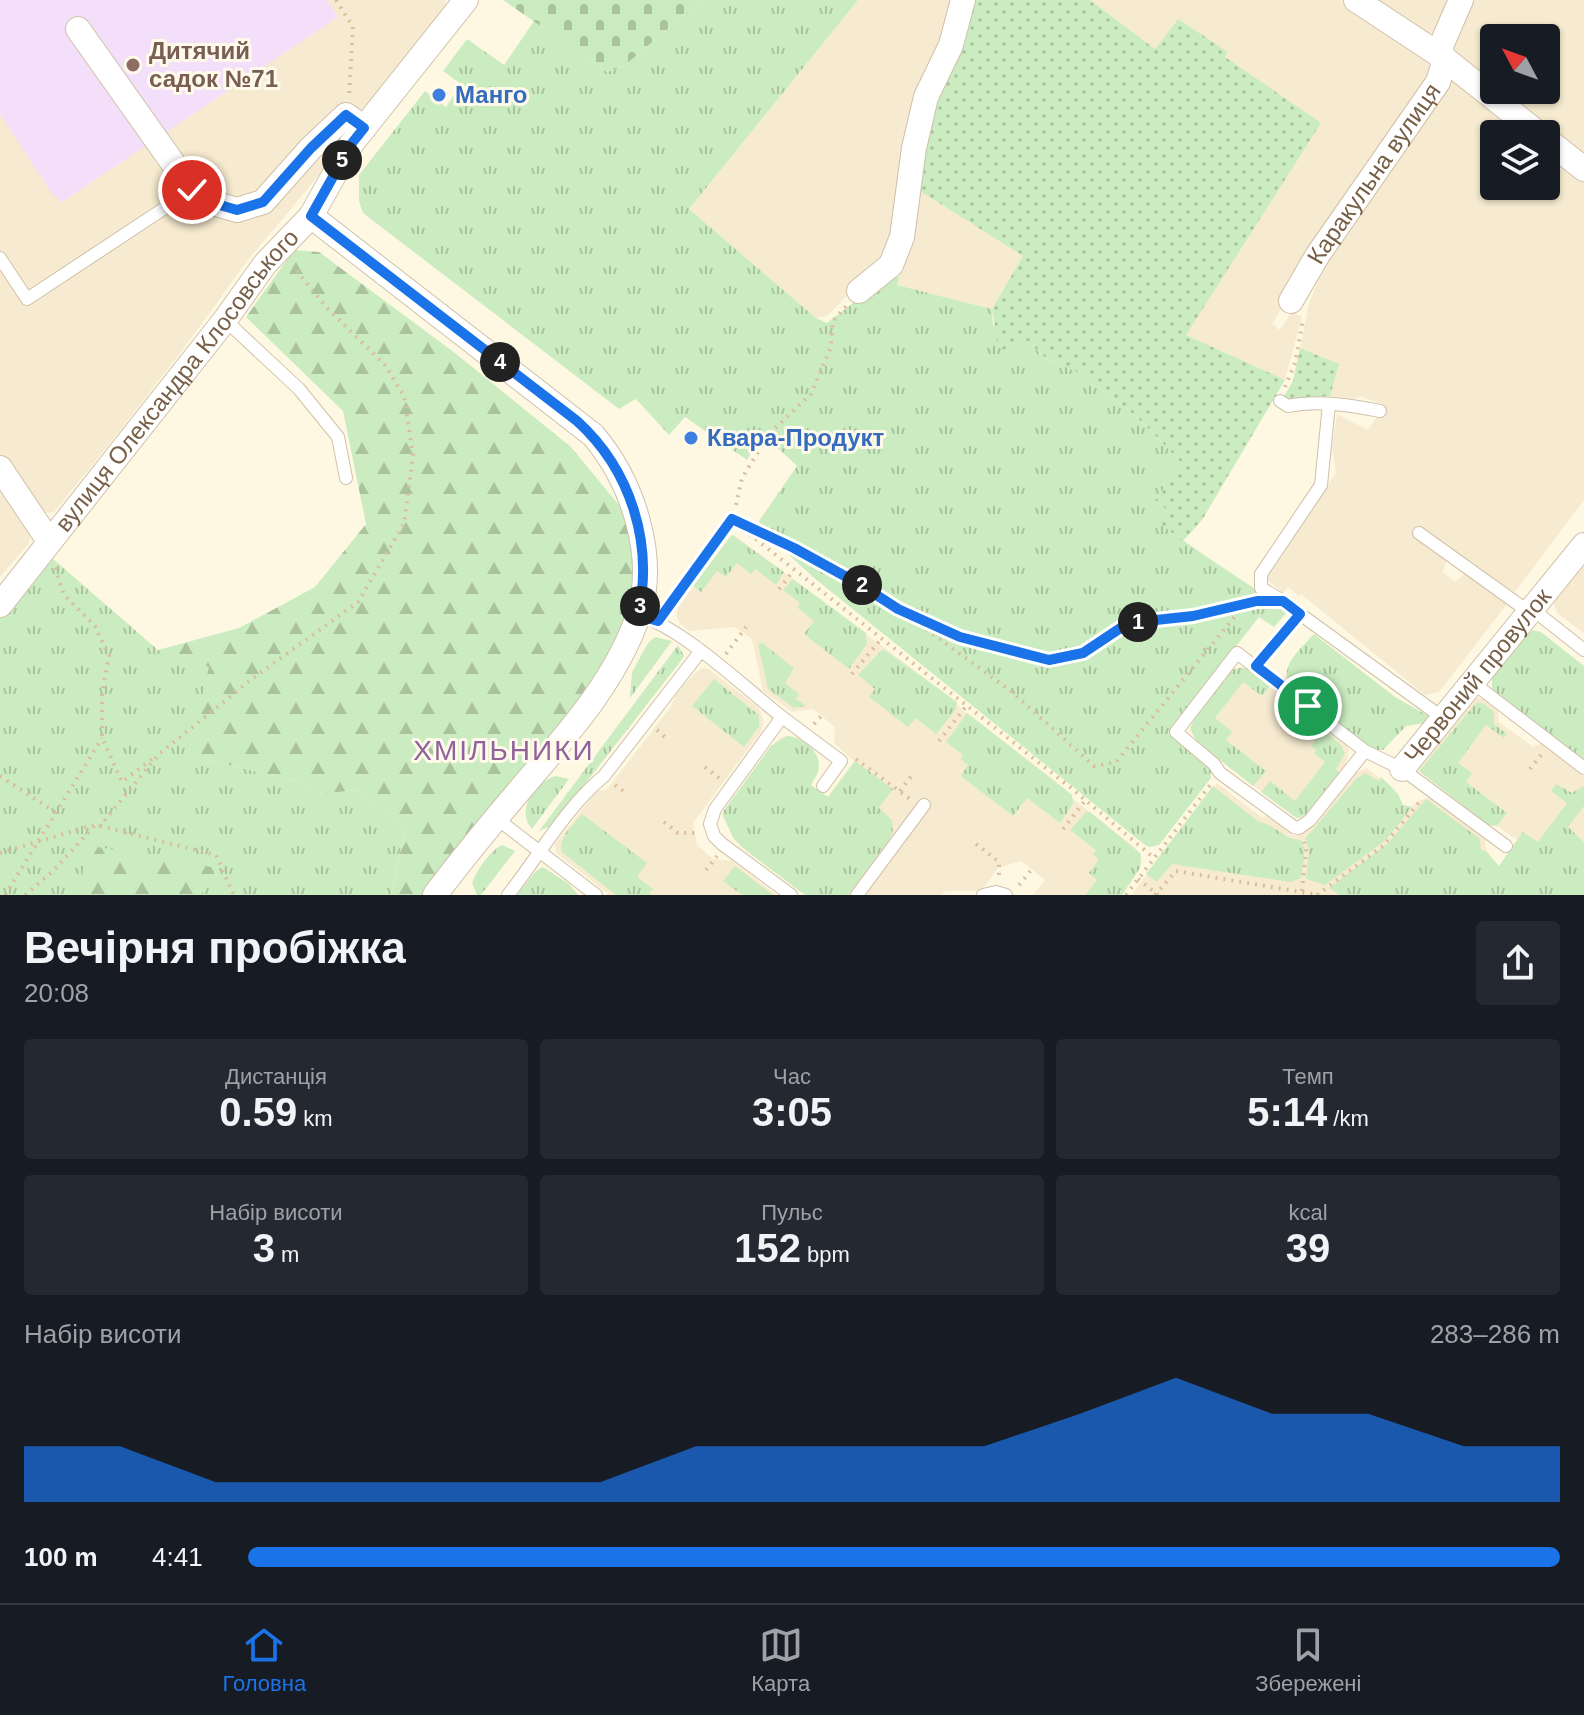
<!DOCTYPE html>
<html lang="uk">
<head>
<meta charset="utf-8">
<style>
	body { margin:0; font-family:Arial,sans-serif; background:#242831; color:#f1f3f6; height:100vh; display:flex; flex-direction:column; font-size:30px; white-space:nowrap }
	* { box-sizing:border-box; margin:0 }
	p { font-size:26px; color:#9ea1a6 }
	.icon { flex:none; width:44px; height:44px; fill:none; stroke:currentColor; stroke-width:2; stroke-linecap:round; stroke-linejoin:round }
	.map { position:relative; height:895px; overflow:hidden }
	.details { display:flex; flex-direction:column; background:#171b24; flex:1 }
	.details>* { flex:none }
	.needle { width:52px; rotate:311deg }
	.fabs { position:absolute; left:1480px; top:24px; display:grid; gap:16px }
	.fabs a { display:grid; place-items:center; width:80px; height:80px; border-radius:8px; background:#171b24; box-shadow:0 2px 6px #0004; font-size:40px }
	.pin { position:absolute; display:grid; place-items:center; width:68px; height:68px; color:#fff; margin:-34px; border:4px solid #fff; border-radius:50%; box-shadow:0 2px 8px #0007 }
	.km { position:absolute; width:40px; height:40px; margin:-20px; border-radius:50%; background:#222; color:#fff; font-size:22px; line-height:40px; text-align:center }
	.round { display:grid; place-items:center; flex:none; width:84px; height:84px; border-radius:8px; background:#242831 }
	.overview { display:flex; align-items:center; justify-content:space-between; height:136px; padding:0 24px }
	h1 { font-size:44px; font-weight:700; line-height:60px }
	.stats { display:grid; grid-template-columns:repeat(3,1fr); gap:12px; height:136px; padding:8px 24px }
	.stats div { display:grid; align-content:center; border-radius:8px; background:#242831; text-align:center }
	.stats b { font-size:40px; font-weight:700 }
	.stats small { font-size:22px; font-weight:400 }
	.stats p { font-size:22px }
	.chart { height:224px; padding:16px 24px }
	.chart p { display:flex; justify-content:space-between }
	.chart svg { width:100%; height:144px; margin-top:8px; fill:#1a73e8; opacity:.7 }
	ul { padding:0 24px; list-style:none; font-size:26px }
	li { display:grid; grid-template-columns:128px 96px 1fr; align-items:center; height:60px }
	li i { height:20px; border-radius:10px; background:#1a73e8 }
	.tabs { display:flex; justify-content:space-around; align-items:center; height:112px; border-top:2px solid #363941; background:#171b24; font-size:22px; color:#9ea1a6 }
	.tabs a { display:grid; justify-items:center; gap:4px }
	.tabs .active { color:#1a73e8 }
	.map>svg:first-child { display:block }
	.residential { fill:#f6ebd0 }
	.education { fill:#f4dffa }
	.grass { fill:url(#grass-tufts) }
	.forest { fill:url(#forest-firs) }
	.cemetery { fill:url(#cemetery-stones) }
	.garden { fill:url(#garden-dots) }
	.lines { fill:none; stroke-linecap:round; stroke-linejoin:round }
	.lane-casing { stroke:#d0c0a9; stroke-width:14 }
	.street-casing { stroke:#d0c0a9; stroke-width:26 }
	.path { stroke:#dabe9b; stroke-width:4; stroke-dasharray:2 6; stroke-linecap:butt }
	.lane { stroke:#fff; stroke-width:12 }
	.street { stroke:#fff; stroke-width:24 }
	.route-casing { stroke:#fff; stroke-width:16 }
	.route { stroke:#1a73e8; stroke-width:10 }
	.education-dot { fill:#8d6e63; stroke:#fffaea; stroke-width:3 }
	.shop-dot { fill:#3f7fe0; stroke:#fffaea; stroke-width:3 }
	.labels { text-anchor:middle; stroke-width:6; stroke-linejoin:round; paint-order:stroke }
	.education-label { font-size:24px; font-weight:bold; fill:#785e54; stroke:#fffaea; text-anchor:start }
	.shop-label { font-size:24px; font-weight:bold; fill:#366cbe; stroke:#fffaea; text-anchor:start }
	.street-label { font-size:24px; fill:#776047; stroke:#fffaea }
	.quarter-label { font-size:28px; letter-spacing:2px; fill:#91629b; stroke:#fffaea }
</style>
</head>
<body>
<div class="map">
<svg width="1584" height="895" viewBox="0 0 1584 895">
	<defs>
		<pattern id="grass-tufts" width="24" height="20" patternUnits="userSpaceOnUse" patternTransform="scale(2)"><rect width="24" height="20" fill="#cbecc0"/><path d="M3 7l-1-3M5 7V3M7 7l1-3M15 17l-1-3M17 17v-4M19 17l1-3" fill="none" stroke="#aac39e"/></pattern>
		<pattern id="forest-firs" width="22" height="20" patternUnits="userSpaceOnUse" patternTransform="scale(2)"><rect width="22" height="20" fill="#cbecc0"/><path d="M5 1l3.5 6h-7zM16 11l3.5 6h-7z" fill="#aac39e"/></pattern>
		<pattern id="cemetery-stones" width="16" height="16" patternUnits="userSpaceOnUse" patternTransform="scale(2)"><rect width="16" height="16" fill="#cbecc0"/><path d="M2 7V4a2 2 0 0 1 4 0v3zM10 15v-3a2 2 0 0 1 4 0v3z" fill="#aac39e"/></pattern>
		<pattern id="garden-dots" width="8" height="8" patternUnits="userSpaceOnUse" patternTransform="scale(2)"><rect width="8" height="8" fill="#cbecc0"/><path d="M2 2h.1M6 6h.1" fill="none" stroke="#aac39e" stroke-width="1.8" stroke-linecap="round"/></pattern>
	</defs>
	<rect width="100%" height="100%" fill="#fef8e3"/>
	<!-- residential -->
	<g class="residential">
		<polygon points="0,0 445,0 446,4 447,11 400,75 339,136 347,142 247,261 187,344 119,432 54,512 49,513 38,511 0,460"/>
		<polygon points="858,0 958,0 894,228 883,259 827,316 816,318 689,209"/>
		<polygon points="1090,0 1341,0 1435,65 1272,324 1280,330 1292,311 1302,317 1285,380 1186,335 1225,57 1228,52 1177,20 1155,49"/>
		<polygon points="1373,0 1449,0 1437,29 1429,34"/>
		<polygon points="1474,0 1584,0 1584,159 1496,90 1546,90 1546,38 1494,38 1494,88 1456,56 1454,50 1455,43"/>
		<polygon points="1454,79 1529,134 1494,134 1494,186 1546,186 1546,148 1584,179 1584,500 1514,593 1419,527 1414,533 1447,558 1443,572 1455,582 1466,572 1507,604 1439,692 1425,695 1301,594 1299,596 1288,587 1283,593 1266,579 1336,473 1332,448 1337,414 1368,430 1384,405 1360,396 1354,399 1330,396 1339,364 1300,348 1308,307 1316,285 1314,274 1446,85"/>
		<polygon points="912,186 1023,256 992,309 897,285 917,201"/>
		<polygon points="0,479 31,532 29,543 0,577"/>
		<polygon points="734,535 954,700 958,706 1067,790 1073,799 1136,848 1142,860 1140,868 1122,895 1033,895 1045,880 1021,861 998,868 985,886 976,891 945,891 942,895 805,895 743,848 734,839 722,814 771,746 780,738 787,736 799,738 816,755 819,766 811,785 828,797 854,761 834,743 835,727 813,709 792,712 763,691 752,639 735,627 688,631 677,619 677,609 729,536"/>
		<polygon points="1584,566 1584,633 1557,613 1554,604 1555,599 1579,567"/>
		<polygon points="1243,667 1347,745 1349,749 1346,764 1309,813 1300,818 1293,816 1197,742 1191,732 1192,721 1231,670"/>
		<polygon points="702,668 709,669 759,708 764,721 761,732 693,823 697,845 713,859 732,861 777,895 610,895 556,853 555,844 596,792 607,789 670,708 677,693 695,673"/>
		<polygon points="1475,697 1484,699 1498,709 1499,722 1533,747 1543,743 1577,769 1584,777 1584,895 1131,895 1217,783 1261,817 1267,816 1292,835 1302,835 1354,774 1366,768 1392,787 1403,805 1412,807 1418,801 1430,797 1485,836 1486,851 1499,866 1517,840 1497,826 1488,825 1419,771 1420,764"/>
	</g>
	<!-- education -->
	<polygon class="education" points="0,0 327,0 338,17 62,202 52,194 0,114"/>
	<!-- grass -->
	<g class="grass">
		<path d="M702 0H858L689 209 816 318 827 323 884 279 899 277 897 285 992 309 993 325 1031 340C1039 359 1055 363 1074 370 1081 373 1086 381 1093 385 1129 406 1152 433 1182 462L1164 482 1163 489 1155 500 1167 510 1158 521C1199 554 1245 581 1288 611L1274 627 1259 617 1168 733 1210 766 1211 778 1159 845 1149 847 1145 845 813 577 762 530 759 521 797 466 763 434 747 460 685 417 669 435 636 399 619 409 363 213 359 201V175L425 91 446 107 461 84 443 71 467 39 504 65 534 21 607 72 624 66Z"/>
		<polygon points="732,535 784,572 776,585 755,569 751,574 737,563 726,577 717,571 701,592 693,586"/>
		<polygon points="52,558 158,650 210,666 188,755 300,782 318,794 358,790 405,829 391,895 0,895 0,605"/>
		<polygon points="793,579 866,633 867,644 849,669 804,634 814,621 798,608 800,603 783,590"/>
		<polygon points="1532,630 1541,632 1584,666 1584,760 1496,694 1492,687 1492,673"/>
		<path d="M1314 634 1395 697 1430 717 1425 723 1406 726 1383 750H1373L1293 688C1275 668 1301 649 1314 634Z"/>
		<polygon points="655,637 672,641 630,698 632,672 648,643"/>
		<polygon points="762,643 794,668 785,683 799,694 796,699 806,706 794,708 768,689 758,644"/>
		<polygon points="678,645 684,656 680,662 553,825 539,831"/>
		<polygon points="883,649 957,702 956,709 936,734 916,718 908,727 869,697 875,689 858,675"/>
		<polygon points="1239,668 1247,668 1271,685 1262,696 1243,682 1215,718 1232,732 1226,740 1266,771 1253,786 1197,742 1190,728 1198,713 1231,670"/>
		<polygon points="714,679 759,715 759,726 744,747 692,706"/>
		<polygon points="1476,703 1483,703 1494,712 1494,724 1507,734 1504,738 1486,725 1458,763 1472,773 1466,782 1507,813 1497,826 1488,825 1419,771"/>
		<polygon points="967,713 1072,795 1073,804 1060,823 1027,798 1013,816 962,777 961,775 968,765 961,759 963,755 946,742"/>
		<polygon points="1307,718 1340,744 1345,753 1336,769 1340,773 1309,813 1297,818 1261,792 1270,781 1295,801 1325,762 1314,753 1316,750 1311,746 1315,741 1298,729"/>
		<path d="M787 736C801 737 820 750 819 766 819 773 814 779 811 785L828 797 855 761 893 789 879 808 892 820 893 831 889 840 848 895H805L743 848 734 839 722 814 725 809 771 746Z"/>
		<polygon points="1365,773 1379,781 1381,777 1398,794 1403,805 1412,807 1386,840 1325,885 1306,879 1309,850 1305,839 1356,779"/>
		<path d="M556 776 569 779 532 829C515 811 535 781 556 776Z"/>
		<polygon points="1556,784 1572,793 1584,786 1584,806 1568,827 1584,842 1584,895 1339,895 1329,888 1388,843 1426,799 1480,839 1481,850 1486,851 1499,866 1523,832 1538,842 1567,803 1551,791"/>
		<path d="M1213 786 1259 822C1275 824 1283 840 1301 840L1305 850 1301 878 1291 882 1172 864 1157 882 1146 874Z"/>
		<polygon points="1086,812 1090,812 1141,854 1140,868 1122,895 1085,895 1097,880 1089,873 1099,859 1093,855 1096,850 1070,830"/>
		<path d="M582 814 647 863 637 877 653 889 649 893 651 895H616L562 852C558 837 573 825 582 814Z"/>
		<path d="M502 845 515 851 481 895H477L472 883C477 869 489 852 502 845Z"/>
		<polygon points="735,866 773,895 742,895 723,881"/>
		<polygon points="543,867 569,884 578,895 517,895 536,871"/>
	</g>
	<!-- forest -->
	<g class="forest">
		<polygon points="294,250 319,252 455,353 571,447 638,528 645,563 619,656 435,895 391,895 405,829 358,790 318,794 300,782 188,755 209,667 158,650 239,628 315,587 366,524 343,411 246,317"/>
		<polygon points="98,847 217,868 201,895 68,895"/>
	</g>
	<!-- cemetery -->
	<polygon class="cemetery" points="503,0 702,0 624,66 607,72"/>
	<!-- garden -->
	<g class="garden">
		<path d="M975 0H1090L1155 49 1178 19 1228 52 1225 57 1321 123 1186 335 1285 380 1202 520 1183 541 1157 521 1167 510 1155 500 1163 489 1164 482 1181 462C1152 432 1130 407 1093 385 1086 381 1081 373 1073 370 1056 363 1039 359 1031 340L1002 350 998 346 992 309 1023 256 912 186 923 144Z"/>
		<polygon points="1300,348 1339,364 1330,396 1302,398 1290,402 1283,398 1293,381"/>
	</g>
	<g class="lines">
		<defs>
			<g id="lane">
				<polyline points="0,258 27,299 192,190"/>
				<polyline points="225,320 299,389 338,437 346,478"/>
				<path d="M1280 401 1288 406C1318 400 1350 405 1380 411"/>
				<polyline points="1419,533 1529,612"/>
				<polyline points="1283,601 1261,588 1261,574 1321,485 1329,404"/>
				<polyline points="1532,609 1584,650"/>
				<path d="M638 615C683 628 744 687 782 717L715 809 710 824 714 836 722 844 791 895"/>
				<polyline points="658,621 732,519"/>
				<polyline points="1256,666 1300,614 1443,718"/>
				<polyline points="1472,682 1584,768"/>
				<polyline points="782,717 841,761 823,786"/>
				<polyline points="1365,751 1310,820 1299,828 1294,827 1220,773 1214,764 1176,732 1237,653 1365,751 1402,769 1506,846"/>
				<polyline points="496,818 596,895"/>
				<path d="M508 895C538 857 567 806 604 776L700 652"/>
				<polyline points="857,895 924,805"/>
				<polyline points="983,895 996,892 1006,895"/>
			</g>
			<g id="street">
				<polyline points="1356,0 1441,56 1539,134"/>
				<polyline points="78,29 192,190 213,203 237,210 263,202 311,148 346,115 364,128"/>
				<polyline points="1546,139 1584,169"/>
				<path d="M311 216 593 435C632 481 658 556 638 616 615 683 564 738 519 791 490 825 462 859 435 895"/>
				<polyline points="859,291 891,265 902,237 914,148 926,97 951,45 963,0"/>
				<path id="s1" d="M1291 301 1317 256 1438 82 1443 66 1441 46 1461 0"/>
				<polyline points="0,468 49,541"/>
				<path id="s2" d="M0 605 225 320 265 264 311 216 352 143 466 0"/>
				<path id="s3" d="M1402 769 1584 545"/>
			</g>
		</defs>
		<!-- lane casing -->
		<use href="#lane" class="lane-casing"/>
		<!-- street casing -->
		<use href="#street" class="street-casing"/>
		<!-- path -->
		<g class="path">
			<polyline points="336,0 353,27 349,97"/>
			<polyline points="1285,387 1295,363 1303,319"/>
			<polyline points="736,505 742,478 769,434 811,394 831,347 833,321 847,305"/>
			<polyline points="745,525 794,548 861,585 898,609 960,637 1049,660 1083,653 1128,623 1193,616 1254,602"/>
			<polyline points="743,529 1071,788 1154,858"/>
			<polyline points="55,568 64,595 95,626 109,656 102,693 102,738 122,782 153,758"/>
			<polyline points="779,589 794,570"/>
			<polyline points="907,615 1012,692 1094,766 1116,762 1245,604"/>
			<polyline points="726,654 746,627"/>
			<polyline points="852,674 881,639"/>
			<polyline points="814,724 823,714"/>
			<polyline points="1289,729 1298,718"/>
			<polyline points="657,730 667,739"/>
			<polyline points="939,741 967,705"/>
			<polyline points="856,759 910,799"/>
			<polyline points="705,767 719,778"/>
			<polyline points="1530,769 1541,755"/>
			<polyline points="0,776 55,812"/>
			<polyline points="615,785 626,793"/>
			<polyline points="900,791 912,775"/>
			<polyline points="664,822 678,833 697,833"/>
			<polyline points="100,826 216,855 234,895"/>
			<polyline points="1063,829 1084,802"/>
			<polyline points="976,844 999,862 999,878"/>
			<polyline points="0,853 93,825"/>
			<polyline points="706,870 717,856"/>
			<polyline points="1138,879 1158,895"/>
			<polyline points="1019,885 1032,869"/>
			<polyline points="1302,891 1306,850 1304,842"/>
			<polyline points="5,895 102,738"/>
			<polyline points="25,895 52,872 96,824 100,826 159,754 252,679 358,602 404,524 413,455 404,396 385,365 326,307 293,266"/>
			<polyline points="1126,895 1211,784"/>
			<polyline points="1155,895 1176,871 1319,895"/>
			<polyline points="1317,895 1383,846 1421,800"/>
		</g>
		<!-- lane -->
		<use href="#lane" class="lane"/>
		<!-- street -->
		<use href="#street" class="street"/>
	</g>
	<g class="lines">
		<defs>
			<path id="route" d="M192 190 213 203 237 210 263 202 311 148 346 115 364 128 352 143 311 216 577 421C631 470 654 544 638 615L658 621 732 519 794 548 861 585 898 609 960 637 1049 660 1083 653 1128 623 1193 616 1257 601H1283L1300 614 1256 666 1308 706"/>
		</defs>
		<!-- route casing -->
		<use href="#route" class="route-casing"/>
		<!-- route -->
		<use href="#route" class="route"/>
	</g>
	<!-- markers -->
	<circle class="education-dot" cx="133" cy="65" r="8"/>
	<g class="shop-dot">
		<circle cx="439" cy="95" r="8"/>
		<circle cx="691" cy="438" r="8"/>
	</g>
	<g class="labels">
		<!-- education labels -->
		<g class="education-label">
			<text x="149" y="59">Дитячий<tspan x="149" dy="28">садок №71</tspan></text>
		</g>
		<!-- shop labels -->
		<g class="shop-label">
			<text x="455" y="103">Манго</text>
			<text x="707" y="446">Квара-Продукт</text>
		</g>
		<!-- street labels -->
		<g class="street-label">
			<text dy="8" stroke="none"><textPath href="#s1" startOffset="152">Каракульна вулиця</textPath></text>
			<text dy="8" stroke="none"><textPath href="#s2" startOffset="286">вулиця Олександра Клосовського</textPath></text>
			<text dy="8" stroke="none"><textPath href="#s3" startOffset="120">Червоний провулок</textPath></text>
		</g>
		<!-- quarter labels -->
		<g class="quarter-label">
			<text x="504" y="760">ХМІЛЬНИКИ</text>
		</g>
	</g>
</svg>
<div class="fabs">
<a><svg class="needle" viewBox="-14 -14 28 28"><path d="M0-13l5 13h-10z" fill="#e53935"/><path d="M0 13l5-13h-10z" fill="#9ea1a6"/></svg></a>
<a><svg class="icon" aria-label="layers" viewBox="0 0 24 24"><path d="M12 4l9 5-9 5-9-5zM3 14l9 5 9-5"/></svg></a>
</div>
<div class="pin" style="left:1308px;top:706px;background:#1e9e55"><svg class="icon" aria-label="arrive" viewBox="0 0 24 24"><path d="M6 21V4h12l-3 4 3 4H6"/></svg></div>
<div class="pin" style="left:192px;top:190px;background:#d93025"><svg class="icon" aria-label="check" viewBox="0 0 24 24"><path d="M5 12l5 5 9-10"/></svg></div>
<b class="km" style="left:1138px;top:622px">1</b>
<b class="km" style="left:862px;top:585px">2</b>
<b class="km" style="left:640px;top:606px">3</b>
<b class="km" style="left:500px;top:362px">4</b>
<b class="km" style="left:342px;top:160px">5</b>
</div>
<section class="details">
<div class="overview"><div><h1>Вечірня пробіжка</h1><p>20:08</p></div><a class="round"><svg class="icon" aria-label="share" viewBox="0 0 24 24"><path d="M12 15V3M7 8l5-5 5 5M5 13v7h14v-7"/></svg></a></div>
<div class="stats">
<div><p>Дистанція</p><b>0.59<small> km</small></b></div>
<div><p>Час</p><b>3:05</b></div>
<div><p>Темп</p><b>5:14<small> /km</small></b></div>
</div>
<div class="stats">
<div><p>Набір висоти</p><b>3<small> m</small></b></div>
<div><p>Пульс</p><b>152<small> bpm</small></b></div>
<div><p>kcal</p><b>39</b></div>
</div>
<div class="chart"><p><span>Набір висоти</span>283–286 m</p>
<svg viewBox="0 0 160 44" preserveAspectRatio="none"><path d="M0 44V27L10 27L20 38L30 38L40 38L50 38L60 38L70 27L80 27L90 27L100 27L110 17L120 6L130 17L140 17L150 27L160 27V44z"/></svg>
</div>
<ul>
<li><b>100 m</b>4:41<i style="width:100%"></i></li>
</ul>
</section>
<nav class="tabs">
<a class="active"><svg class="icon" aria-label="home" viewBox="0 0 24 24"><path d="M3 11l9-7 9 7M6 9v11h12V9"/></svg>Головна</a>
<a><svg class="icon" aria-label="map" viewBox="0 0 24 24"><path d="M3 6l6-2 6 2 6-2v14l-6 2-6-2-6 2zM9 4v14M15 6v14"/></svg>Карта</a>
<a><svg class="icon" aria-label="saved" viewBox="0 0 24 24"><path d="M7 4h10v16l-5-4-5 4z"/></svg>Збережені</a>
</nav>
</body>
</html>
